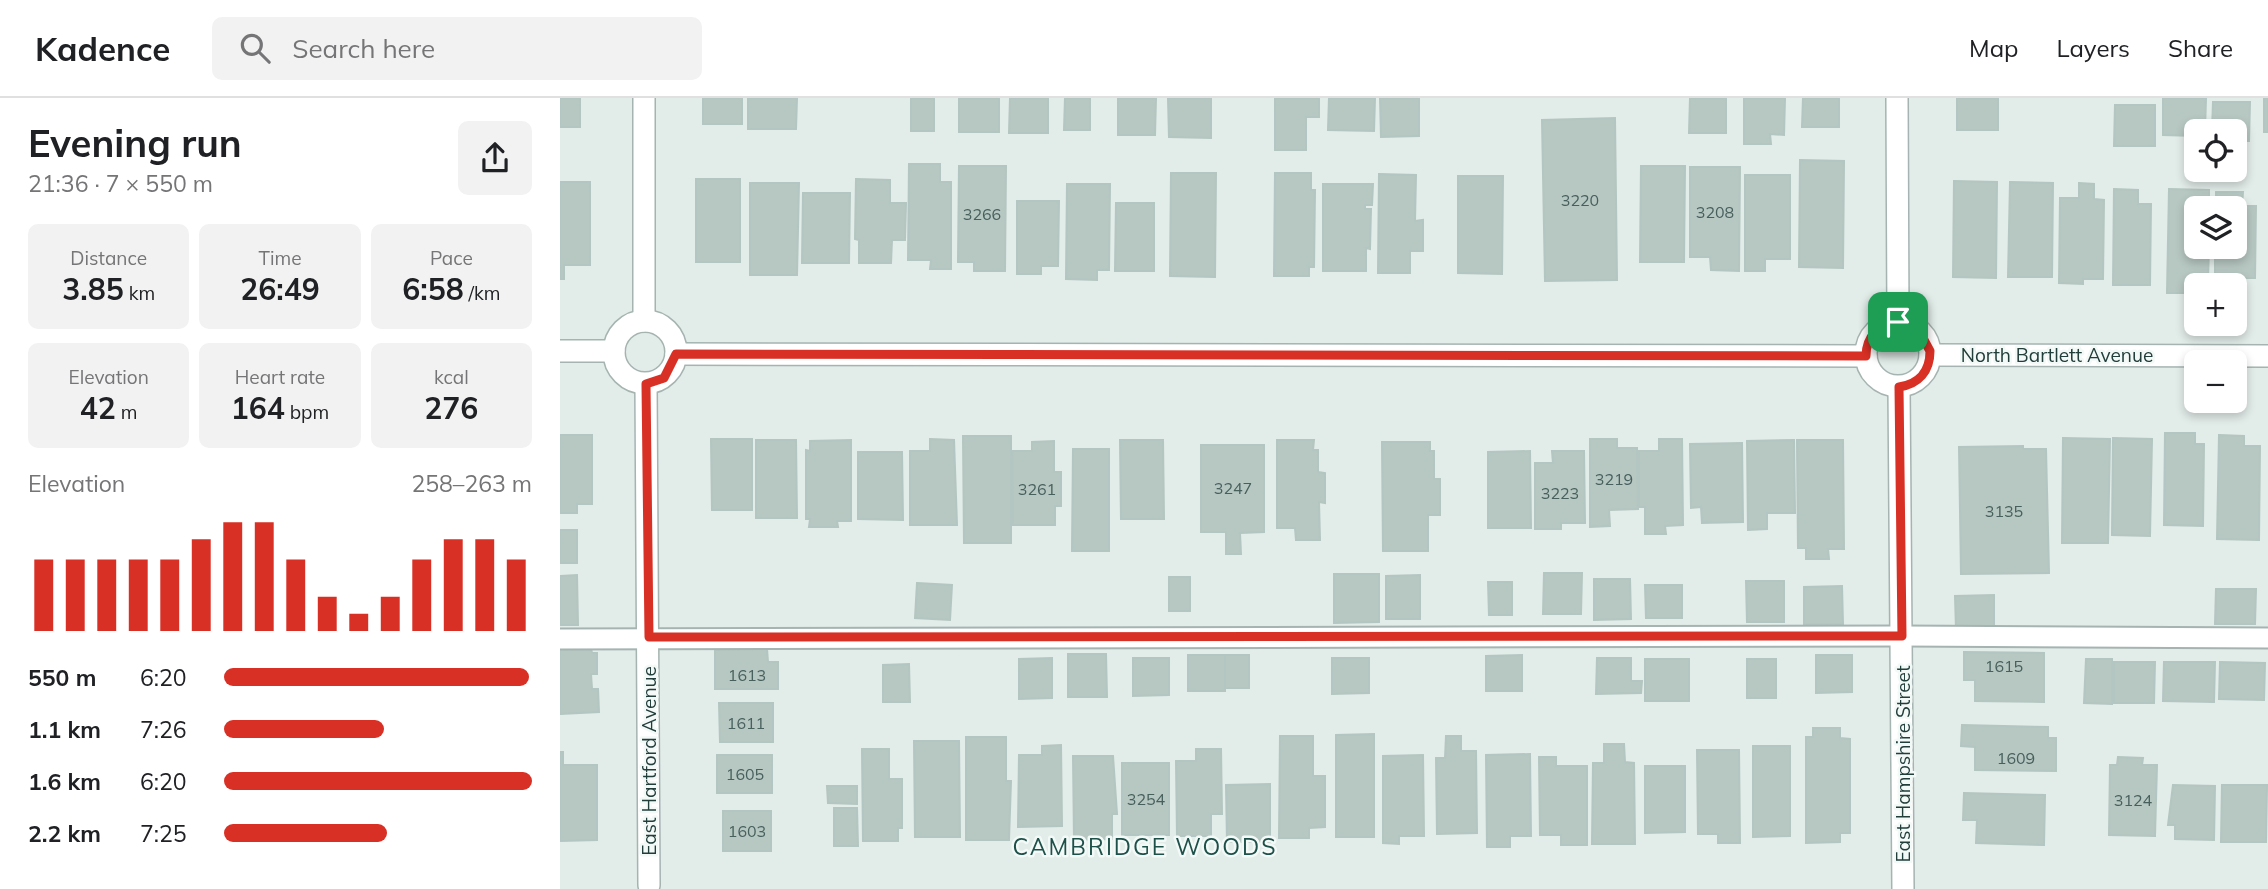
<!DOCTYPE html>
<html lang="en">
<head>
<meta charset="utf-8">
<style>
	body { margin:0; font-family:Mulish,sans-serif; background:#f2f2f2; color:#202124; height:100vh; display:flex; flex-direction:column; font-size:26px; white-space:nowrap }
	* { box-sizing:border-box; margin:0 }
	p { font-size:23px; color:#757577 }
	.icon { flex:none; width:38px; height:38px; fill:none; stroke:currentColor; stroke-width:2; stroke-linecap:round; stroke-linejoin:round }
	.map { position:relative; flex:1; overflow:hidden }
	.side { display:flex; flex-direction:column; background:#fff; width:560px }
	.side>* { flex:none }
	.fabs { position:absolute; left:1624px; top:21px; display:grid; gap:14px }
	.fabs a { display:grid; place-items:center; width:63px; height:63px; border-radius:10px; background:#fff; box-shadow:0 4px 10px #0003; font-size:35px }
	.pin { position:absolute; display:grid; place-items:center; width:60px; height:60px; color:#fff; margin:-30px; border-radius:14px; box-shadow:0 4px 10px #0006 }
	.round { display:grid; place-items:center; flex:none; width:74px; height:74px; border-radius:10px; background:#f2f2f2 }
	.summary { display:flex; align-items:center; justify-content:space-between; height:119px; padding:0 28px }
	h1 { font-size:38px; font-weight:700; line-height:52px }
	.stats { display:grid; grid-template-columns:repeat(3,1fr); gap:10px; height:119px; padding:7px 28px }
	.stats div { display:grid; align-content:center; border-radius:10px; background:#f2f2f2; text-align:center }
	.stats b { font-size:30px; font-weight:700 }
	.stats small { font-size:19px; font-weight:400 }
	.stats p { font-size:19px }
	.chart { height:196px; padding:14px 28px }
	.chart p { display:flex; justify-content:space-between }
	.chart svg { width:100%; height:126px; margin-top:7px; stroke:#d93025; stroke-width:6 }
	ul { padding:0 28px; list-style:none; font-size:23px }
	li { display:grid; grid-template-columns:112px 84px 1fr; align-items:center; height:52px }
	li i { height:18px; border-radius:9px; background:#d93025 }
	header { display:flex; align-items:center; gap:42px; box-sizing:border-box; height:98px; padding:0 35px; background:#fff; border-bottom:2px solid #e0e0e0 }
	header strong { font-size:33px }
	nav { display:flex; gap:38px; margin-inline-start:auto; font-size:24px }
	.search { width:490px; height:63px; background:#f2f2f2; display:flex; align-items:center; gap:18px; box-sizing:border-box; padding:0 24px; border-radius:10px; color:#757577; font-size:26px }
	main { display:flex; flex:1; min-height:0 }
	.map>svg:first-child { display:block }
	.building { fill:#b7c7c2; stroke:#b4c6c1; stroke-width:2 }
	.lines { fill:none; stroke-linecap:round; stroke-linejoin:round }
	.lane-casing { stroke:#a5b4b1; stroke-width:23 }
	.street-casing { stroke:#a5b4b1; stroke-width:24 }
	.lane { stroke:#fff; stroke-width:19 }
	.street { stroke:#fff; stroke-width:21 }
	.route-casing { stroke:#fff; stroke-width:14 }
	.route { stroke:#d93025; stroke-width:9 }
	.labels { text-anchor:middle; stroke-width:5; stroke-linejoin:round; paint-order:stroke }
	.number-label { font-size:16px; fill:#47605c }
	.street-label { font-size:19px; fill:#223e3a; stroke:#f3f9f7 }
	.quarter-label { font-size:23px; letter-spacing:2px; fill:#1e504a; stroke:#f3f9f7 }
</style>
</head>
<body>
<header>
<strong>Kadence</strong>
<div class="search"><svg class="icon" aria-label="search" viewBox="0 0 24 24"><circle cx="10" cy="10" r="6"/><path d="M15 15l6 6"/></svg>Search here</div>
<nav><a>Map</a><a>Layers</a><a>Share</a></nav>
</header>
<main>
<section class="side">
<div class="summary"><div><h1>Evening run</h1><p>21:36 · 7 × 550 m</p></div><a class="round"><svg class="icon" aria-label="share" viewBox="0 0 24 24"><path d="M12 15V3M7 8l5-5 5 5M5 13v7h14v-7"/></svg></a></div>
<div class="stats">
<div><p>Distance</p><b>3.85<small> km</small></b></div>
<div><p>Time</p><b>26:49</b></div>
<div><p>Pace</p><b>6:58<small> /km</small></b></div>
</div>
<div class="stats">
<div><p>Elevation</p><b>42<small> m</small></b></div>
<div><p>Heart rate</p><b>164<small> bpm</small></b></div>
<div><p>kcal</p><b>276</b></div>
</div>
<div class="chart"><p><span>Elevation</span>258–263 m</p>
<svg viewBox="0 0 160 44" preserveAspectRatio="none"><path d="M5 44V19M15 44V19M25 44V19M35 44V19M45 44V19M55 44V12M65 44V6M75 44V6M85 44V19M95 44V32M105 44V38M115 44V32M125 44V19M135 44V12M145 44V12M155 44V19"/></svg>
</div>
<ul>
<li><b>550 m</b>6:20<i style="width:99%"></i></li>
<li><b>1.1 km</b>7:26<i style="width:52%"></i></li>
<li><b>1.6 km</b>6:20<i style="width:100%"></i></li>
<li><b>2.2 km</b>7:25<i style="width:53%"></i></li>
</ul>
</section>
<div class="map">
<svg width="1708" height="791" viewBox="0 0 1708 791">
	<rect width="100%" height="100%" fill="#e2ece9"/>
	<!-- building -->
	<g class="building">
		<rect x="0" y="0" width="20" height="29"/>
		<rect x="143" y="0" width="39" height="26"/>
		<polygon points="188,0 237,0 236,31 188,31"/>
		<rect x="351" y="0" width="23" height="33"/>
		<rect x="399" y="0" width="40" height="34"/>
		<polygon points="450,0 488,0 488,35 449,35"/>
		<polygon points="505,0 530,0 530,32 504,32"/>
		<polygon points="558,0 596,0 595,37 558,37"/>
		<polygon points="608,0 651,0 651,40 609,39"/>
		<polygon points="715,0 759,0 759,19 746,19 746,52 715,52"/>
		<polygon points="769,0 815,0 814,33 768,32"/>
		<polygon points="820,0 859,0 859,38 821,39"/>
		<polygon points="1130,0 1166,0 1166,35 1129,35"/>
		<polygon points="1184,0 1225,0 1224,37 1210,36 1211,46 1184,46"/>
		<polygon points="1243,0 1279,0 1279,29 1242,29"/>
		<rect x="1397" y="0" width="41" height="32"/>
		<polygon points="1603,0 1646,0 1645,33 1636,33 1636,38 1603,37"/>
		<rect x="1704" y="0" width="4" height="34"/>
		<polygon points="1653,4 1690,4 1689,43 1675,43 1675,33 1652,33"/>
		<polygon points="1555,7 1595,7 1595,48 1554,48"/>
		<polygon points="1055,20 1057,182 985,183 982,22"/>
		<polygon points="1240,62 1284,63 1283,170 1239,169"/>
		<polygon points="349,66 380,66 380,84 391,84 391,171 370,171 371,162 348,162"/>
		<polygon points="399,68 446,68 445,173 414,173 414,164 398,164"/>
		<polygon points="1081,68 1125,68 1124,164 1080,164"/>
		<polygon points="1130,69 1180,69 1179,173 1151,172 1150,159 1130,159"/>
		<polygon points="611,75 656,75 655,179 610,178"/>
		<polygon points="715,75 751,75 751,92 755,92 754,169 749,169 749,178 714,178"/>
		<polygon points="819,76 856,77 855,123 863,122 863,153 850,153 850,175 818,175"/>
		<polygon points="1185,77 1230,77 1230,161 1205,161 1205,173 1185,173"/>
		<polygon points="898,78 943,78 942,176 898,175"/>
		<rect x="136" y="81" width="44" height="83"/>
		<polygon points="296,81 330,82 330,105 346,105 345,142 332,142 331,165 299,165 299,142 295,141"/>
		<polygon points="1394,83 1437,84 1436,180 1393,179"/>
		<polygon points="0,84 30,84 30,167 4,167 4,181 0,181"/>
		<polygon points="1450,84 1493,85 1492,179 1448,179"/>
		<polygon points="190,85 239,85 237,177 190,177"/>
		<polygon points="1519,85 1534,86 1534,101 1544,102 1543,181 1523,181 1523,186 1499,185 1500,100 1519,100"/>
		<polygon points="507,86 550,86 549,172 537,172 537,182 506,181"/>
		<polygon points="763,86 813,86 812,107 805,107 805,111 811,111 810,151 806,150 806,173 763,173"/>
		<polygon points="1554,91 1578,92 1578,106 1591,106 1590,187 1553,187"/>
		<polygon points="1609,91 1649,92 1649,110 1636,110 1636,149 1649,149 1648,181 1638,182 1636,195 1607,195"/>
		<polygon points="1656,94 1683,94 1682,108 1696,108 1695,180 1674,180 1675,187 1655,187 1655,149 1675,149 1675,110 1656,110"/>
		<polygon points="243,95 290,95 289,165 242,165"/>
		<polygon points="457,103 499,103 498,168 481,168 481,176 457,176"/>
		<polygon points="556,105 594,105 594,173 555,173"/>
		<polygon points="1605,335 1635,335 1635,346 1644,346 1643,428 1604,427"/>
		<polygon points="0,337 32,337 32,406 17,406 17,415 0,415"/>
		<polygon points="1659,337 1684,338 1684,348 1700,348 1699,442 1657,441"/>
		<polygon points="403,338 451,338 451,445 404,445"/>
		<polygon points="1503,340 1550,341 1548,445 1502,445"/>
		<polygon points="1553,340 1592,341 1590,438 1552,437"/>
		<polygon points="151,341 192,341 192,412 152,412"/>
		<polygon points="370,341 394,342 397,427 350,427 350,353 370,353"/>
		<polygon points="1030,341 1057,341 1057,350 1077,350 1078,411 1049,412 1050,428 1030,429"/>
		<polygon points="1099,341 1122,341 1123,427 1105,428 1106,436 1085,436 1085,409 1079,409 1079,353 1099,353"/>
		<polygon points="196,342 236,342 237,420 196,420"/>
		<polygon points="291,342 291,423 277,423 278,429 249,429 250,421 246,421 246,352 250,353 250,343"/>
		<polygon points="560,342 603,342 604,421 561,421"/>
		<polygon points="717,342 754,342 753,352 758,352 758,374 765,375 765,405 759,404 760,442 736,442 735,430 717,430"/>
		<polygon points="1234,342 1235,415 1207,415 1207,431 1188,432 1187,343"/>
		<polygon points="1237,342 1283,342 1284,451 1268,451 1269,461 1246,461 1246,450 1238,450"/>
		<polygon points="494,343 494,374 501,374 501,408 495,408 495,427 453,427 452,353 472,353 472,344"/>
		<polygon points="822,344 870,344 870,353 874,353 874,381 880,381 880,417 868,417 868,453 823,453"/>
		<polygon points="1182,345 1183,424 1142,425 1141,409 1131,410 1130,346"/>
		<polygon points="641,347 704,347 704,434 680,435 681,456 666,456 666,434 641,434"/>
		<polygon points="1463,348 1463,351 1486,351 1489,475 1401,476 1399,349"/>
		<polygon points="513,351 549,351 549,453 512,453"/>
		<polygon points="970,353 971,430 928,430 928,354"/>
		<polygon points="992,353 1024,353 1025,425 1001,425 1001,431 975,431 975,365 993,365"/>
		<polygon points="298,354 342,354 343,422 298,421"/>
		<rect x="0" y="432" width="17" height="33"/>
		<polygon points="984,475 1022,475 1021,516 983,516"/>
		<polygon points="774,476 819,476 819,524 774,525"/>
		<polygon points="17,477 18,527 0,527 0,478"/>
		<polygon points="860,477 860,521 826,521 826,478"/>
		<rect x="609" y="479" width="21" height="34"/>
		<polygon points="1034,481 1070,481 1071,521 1034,522"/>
		<polygon points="1186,483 1224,483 1224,524 1187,524"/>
		<polygon points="928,484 952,484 952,517 929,517"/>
		<polygon points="357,485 392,487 390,522 355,520"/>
		<polygon points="1085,487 1122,487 1122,520 1086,520"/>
		<polygon points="1282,488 1283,526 1244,526 1244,489"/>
		<polygon points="1656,491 1696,491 1695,526 1655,526"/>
		<polygon points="1434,497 1434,530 1396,531 1395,498"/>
		<polygon points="0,550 31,550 32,555 37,555 37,576 31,576 32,591 38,591 39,614 0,616"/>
		<polygon points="207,551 208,564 218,564 218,591 155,591 155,552"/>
		<polygon points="1404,554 1484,555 1484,604 1415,603 1415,582 1404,582"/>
		<polygon points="508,556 546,556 547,599 508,599"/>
		<rect x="628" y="557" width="37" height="36"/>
		<rect x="665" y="557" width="24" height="33"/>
		<polygon points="962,557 962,593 926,593 926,558"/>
		<polygon points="1256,557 1292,557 1292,594 1256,595"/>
		<polygon points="492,560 492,600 459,601 459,561"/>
		<polygon points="573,560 609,560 609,597 573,598"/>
		<polygon points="772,560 809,560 809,595 772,596"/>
		<polygon points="1037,560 1071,560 1071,583 1082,583 1081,595 1036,596"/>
		<rect x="1085" y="561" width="44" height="42"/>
		<rect x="1187" y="561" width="29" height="39"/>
		<polygon points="1526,561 1552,561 1552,606 1524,605"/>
		<polygon points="1554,564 1595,564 1594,605 1554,605"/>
		<polygon points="1604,564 1655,564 1654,604 1603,603"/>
		<polygon points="1660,564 1705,565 1704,602 1659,601"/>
		<polygon points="349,566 350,604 323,604 323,567"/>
		<polygon points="159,605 213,605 213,644 160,644"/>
		<polygon points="1402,627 1488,629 1488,640 1496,640 1496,673 1415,672 1415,649 1401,648"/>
		<polygon points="1253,630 1280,630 1280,640 1290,641 1290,735 1280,735 1280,744 1246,745 1246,639 1253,639"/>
		<polygon points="814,636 814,739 776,739 776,637"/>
		<polygon points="720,638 753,638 753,678 765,678 765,729 749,730 749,740 719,740"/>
		<polygon points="886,638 901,638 901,653 916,653 917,735 877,736 876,660 885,660"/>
		<polygon points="406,639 446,639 446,683 451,683 449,742 406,742"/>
		<polygon points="354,643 399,643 400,739 355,739"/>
		<polygon points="1044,646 1064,646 1065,664 1074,665 1075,746 1032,746 1033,665 1044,665"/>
		<polygon points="501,647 502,728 458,729 459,657 482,657 482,648"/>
		<polygon points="1193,648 1230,648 1230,738 1193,739"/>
		<polygon points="302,651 329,651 329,681 342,681 342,730 338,730 338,743 303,743"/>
		<polygon points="636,651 661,651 662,716 651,716 651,738 617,738 616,663 636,663"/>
		<polygon points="1137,652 1179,652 1180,745 1158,745 1158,736 1138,736"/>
		<polygon points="0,654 3,654 3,667 37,667 37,742 0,743"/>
		<polygon points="970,656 971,738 950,738 950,749 927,749 926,657"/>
		<rect x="157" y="657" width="55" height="38"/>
		<polygon points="863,657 864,738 839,738 839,746 823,745 823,658"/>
		<polygon points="513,658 553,658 557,716 552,716 552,741 514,742"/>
		<polygon points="979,659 996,659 996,668 1027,668 1027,747 1001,747 1001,737 980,737"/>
		<polygon points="1558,659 1583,660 1582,667 1597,667 1595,738 1549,737 1550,667 1557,667"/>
		<rect x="562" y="665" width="47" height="72"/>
		<polygon points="1085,668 1125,668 1125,734 1085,735"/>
		<polygon points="710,686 710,744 667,744 666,687"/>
		<polygon points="1613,687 1655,688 1654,742 1615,741 1615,727 1608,727"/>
		<polygon points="1662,687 1707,687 1706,744 1661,744"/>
		<polygon points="267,688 297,688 297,706 268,705"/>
		<polygon points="1404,695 1485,697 1484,747 1416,745 1417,722 1403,722"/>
		<polygon points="274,710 297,710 298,748 274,748"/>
		<rect x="163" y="713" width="48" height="40"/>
	</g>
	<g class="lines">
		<defs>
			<polyline id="lane" points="0,541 1342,538 1708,540"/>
			<g id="street">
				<polyline points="84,0 84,223"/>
				<polyline points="1337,0 1338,224"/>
				<circle cx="85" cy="254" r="31"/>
				<circle cx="1338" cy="256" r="32"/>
				<polyline points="0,253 54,253"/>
				<polyline points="116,256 1306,258"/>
				<polyline points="1370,257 1708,258"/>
				<polyline points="86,286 89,787"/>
				<polyline points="1339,289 1343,791"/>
			</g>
		</defs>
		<!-- lane casing -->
		<use href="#lane" class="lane-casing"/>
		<!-- street casing -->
		<use href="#street" class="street-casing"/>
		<!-- lane -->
		<use href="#lane" class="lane"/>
		<!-- street -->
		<use href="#street" class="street"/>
	</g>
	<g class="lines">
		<defs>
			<path id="route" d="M1338 224 1358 231 1370 253C1370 273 1359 286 1339 289L1342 538 89 539 86 286 104 280 116 256 1306 258C1306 239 1319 225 1338 224Z"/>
		</defs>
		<!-- route casing -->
		<use href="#route" class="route-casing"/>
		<!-- route -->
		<use href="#route" class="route"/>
	</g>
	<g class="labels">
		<!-- number labels -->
		<g class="number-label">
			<text x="1020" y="108">3220</text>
			<text x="1155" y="120">3208</text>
			<text x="422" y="122">3266</text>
			<text x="1054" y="387">3219</text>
			<text x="673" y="396">3247</text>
			<text x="477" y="397">3261</text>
			<text x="1000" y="401">3223</text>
			<text x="1444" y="419">3135</text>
			<text x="1444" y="574">1615</text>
			<text x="187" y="583">1613</text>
			<text x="186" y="631">1611</text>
			<text x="1456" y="666">1609</text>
			<text x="185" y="682">1605</text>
			<text x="586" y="707">3254</text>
			<text x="1573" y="708">3124</text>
			<text x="187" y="739">1603</text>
		</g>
		<!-- street labels -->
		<g class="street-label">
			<text x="1497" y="264">North Bartlett Avenue</text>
			<text transform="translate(89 663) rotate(-90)" y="7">East Hartford Avenue</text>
			<text transform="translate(1343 666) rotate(-90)" y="7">East Hampshire Street</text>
		</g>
		<!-- quarter labels -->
		<g class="quarter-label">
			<text x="585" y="757">CAMBRIDGE WOODS</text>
		</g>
	</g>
</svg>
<div class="fabs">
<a><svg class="icon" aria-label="locate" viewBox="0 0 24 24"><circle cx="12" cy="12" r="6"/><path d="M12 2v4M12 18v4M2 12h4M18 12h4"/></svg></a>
<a><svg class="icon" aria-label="layers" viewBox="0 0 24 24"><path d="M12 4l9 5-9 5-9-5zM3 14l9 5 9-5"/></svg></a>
<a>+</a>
<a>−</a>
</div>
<div class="pin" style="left:1338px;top:224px;background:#1e9e55"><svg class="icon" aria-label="arrive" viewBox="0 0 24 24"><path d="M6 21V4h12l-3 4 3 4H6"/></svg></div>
</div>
</main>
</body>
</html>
